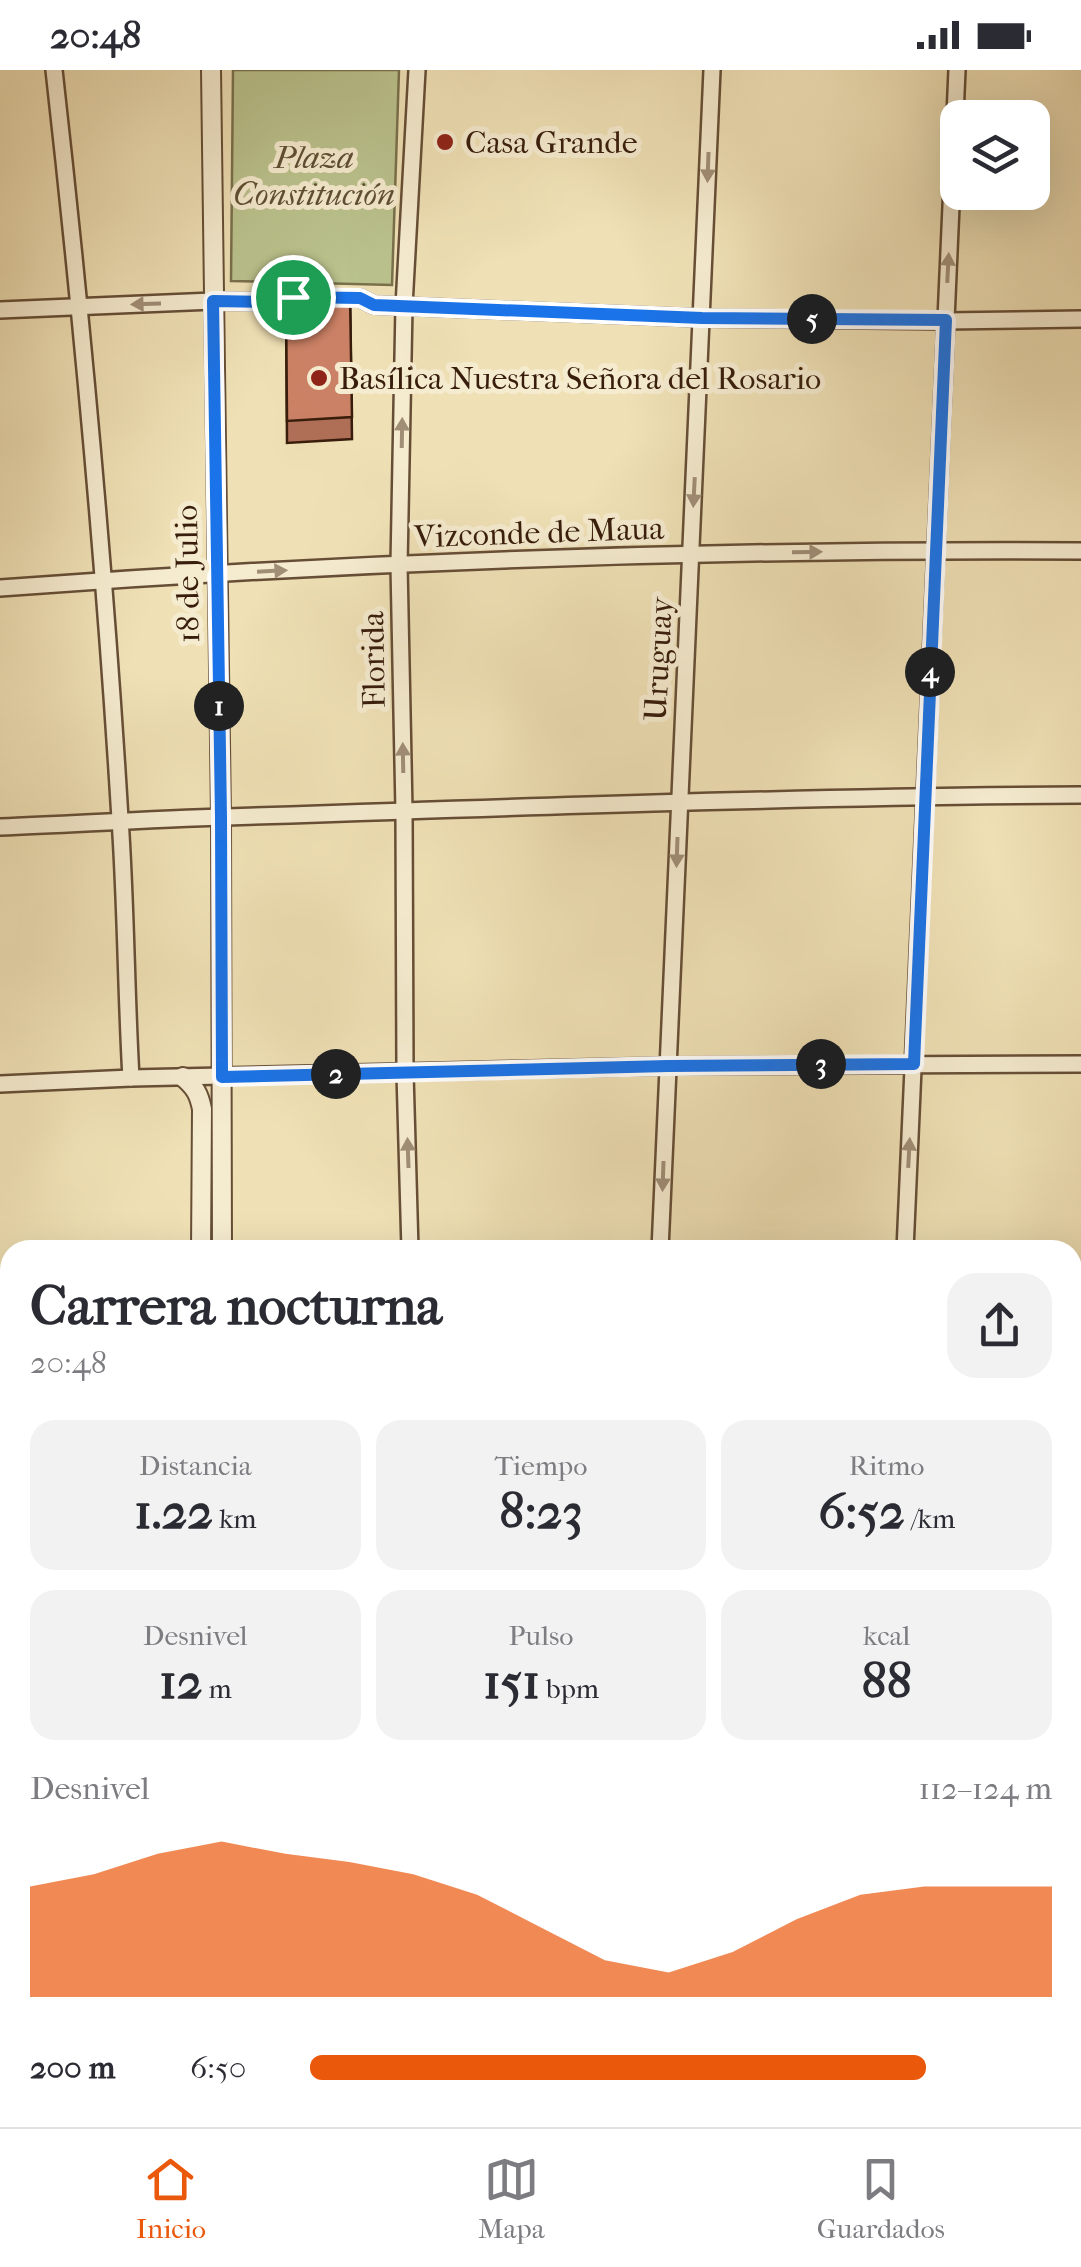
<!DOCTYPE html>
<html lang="es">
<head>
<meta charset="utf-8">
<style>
	body { margin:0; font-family:"IM FELL French Canon",serif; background:#f2f2f3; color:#2b2b33; height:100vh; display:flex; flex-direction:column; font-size:38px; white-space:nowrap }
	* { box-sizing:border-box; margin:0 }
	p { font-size:32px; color:#7c7c81 }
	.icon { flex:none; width:55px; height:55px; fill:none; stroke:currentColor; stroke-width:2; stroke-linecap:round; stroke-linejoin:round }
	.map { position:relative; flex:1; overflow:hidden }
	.sheet { position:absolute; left:0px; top:1170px; width:1082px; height:888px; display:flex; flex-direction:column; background:#fff; border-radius:30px 30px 0 0; box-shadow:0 10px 40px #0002 }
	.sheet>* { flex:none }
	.fabs { position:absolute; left:940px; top:30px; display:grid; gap:20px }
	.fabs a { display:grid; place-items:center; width:110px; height:110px; border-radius:20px; background:#fff; box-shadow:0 10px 40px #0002; font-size:50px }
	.pin { position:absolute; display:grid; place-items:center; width:85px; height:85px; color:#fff; margin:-42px; border:5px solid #fff; border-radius:50%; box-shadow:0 2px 10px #0007 }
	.km { position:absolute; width:50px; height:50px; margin:-25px; border-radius:50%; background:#222; color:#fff; font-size:28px; line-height:50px; text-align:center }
	.round { display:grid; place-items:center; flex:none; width:105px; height:105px; border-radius:30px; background:#f2f2f3 }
	.overview { display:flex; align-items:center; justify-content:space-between; height:170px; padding:0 30px }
	h1 { font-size:55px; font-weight:700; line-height:75px }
	.figures { display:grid; grid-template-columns:repeat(3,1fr); gap:15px; height:170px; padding:10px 30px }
	.figures div { display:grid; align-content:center; border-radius:25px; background:#f2f2f3; text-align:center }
	.figures b { font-size:50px; font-weight:700 }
	.figures small { font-size:28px; font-weight:400 }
	.figures p { font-size:28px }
	.chart { height:280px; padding:20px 30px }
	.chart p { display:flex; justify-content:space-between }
	.chart svg { width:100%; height:180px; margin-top:10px; fill:#ea580c; opacity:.7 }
	ul { padding:0 30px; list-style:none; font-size:32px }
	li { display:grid; grid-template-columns:160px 120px 1fr; align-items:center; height:75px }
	li i { height:25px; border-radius:12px; background:#ea580c }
	.status { display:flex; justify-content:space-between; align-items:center; height:70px; padding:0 50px; background:#fff; direction:ltr }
	.status svg { height:28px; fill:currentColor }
	.tab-bar { display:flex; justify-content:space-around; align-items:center; height:140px; border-top:2px solid #e1e1e2; background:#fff; font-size:28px; color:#7c7c81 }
	.tab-bar a { display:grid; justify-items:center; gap:5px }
	.tab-bar .current { color:#ea580c }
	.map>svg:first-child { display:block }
	.green { fill:#bac28d; stroke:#79704c; stroke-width:2.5 }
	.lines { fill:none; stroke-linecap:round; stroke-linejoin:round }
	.minor-casing { stroke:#664e36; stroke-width:20 }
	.tertiary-casing { stroke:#664e36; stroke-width:22 }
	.minor { stroke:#f5ebcf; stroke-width:15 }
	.tertiary { stroke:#f5ebcf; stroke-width:18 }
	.rail { stroke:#381d0c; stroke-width:5; stroke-dasharray:18 18; stroke-linecap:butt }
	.wall { fill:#af6f57; stroke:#381d0c; stroke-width:2.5 }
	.building { fill:#cb8165; stroke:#381d0c; stroke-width:2.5 }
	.oneway { fill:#a08e77 }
	.route-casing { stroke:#fff; stroke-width:20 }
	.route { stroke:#1a73e8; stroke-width:12 }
	.poi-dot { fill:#8f2418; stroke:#f5ebcf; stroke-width:4 }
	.labels { text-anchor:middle; stroke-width:10; stroke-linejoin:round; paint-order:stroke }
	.poi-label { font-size:32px; fill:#381d0c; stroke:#f5ebcf; text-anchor:start }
	.park-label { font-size:32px; font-style:italic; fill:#5f4f33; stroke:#f5ebcf }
	.street-label { font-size:32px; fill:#381d0c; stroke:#f5ebcf }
</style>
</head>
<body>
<div class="status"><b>20:48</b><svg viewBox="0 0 49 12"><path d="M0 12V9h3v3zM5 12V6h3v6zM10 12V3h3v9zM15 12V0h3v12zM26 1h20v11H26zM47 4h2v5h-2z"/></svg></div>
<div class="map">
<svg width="1081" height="2057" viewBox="0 0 1081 2057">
	<rect width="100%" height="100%" fill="#efe0b5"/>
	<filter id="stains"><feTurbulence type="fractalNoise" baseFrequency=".002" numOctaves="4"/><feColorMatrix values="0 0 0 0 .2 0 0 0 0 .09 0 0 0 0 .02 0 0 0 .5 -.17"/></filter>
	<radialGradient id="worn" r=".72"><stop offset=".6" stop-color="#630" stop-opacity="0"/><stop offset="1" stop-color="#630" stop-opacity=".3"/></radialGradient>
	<!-- green -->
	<g class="green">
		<polygon points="233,0 399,0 392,215 231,211"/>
		<rect x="1072" y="1257" width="9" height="227"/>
	</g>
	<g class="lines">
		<defs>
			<g id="minor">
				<path d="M54 0C82 249 105 499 120 749 126 835 126 922 131 1008"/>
				<polyline points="332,228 360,228 374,235 701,248 946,251 1081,249"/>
				<polyline points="0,240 213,231 276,232 293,227 304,227"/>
				<path d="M0 518C359 491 721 479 1081 481"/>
				<path d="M0 757C76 754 151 749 227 747 511 737 796 727 1081 725"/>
				<polyline points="0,1014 131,1008 668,996 1081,994"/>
				<polyline points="410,1180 405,1003 404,741 399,495 404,236 417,0"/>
				<polyline points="660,1180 712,0"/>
				<polyline points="905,1180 957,0"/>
				<polyline points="1072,1247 1081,1247"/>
				<polyline points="0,1260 10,1260"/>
				<polyline points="1072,1509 1081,1509"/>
				<polyline points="0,1514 10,1513"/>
				<polyline points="1072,1770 1081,1770"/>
				<polyline points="0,1771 10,1771"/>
				<polyline points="1072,2022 1081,2022"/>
				<polyline points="0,2028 10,2027"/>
				<polyline points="646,2048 646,2057"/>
				<polyline points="895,2048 895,2057"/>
				<polyline points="409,2057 410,2048"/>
			</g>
			<g id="tertiary">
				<polyline points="211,0 221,747 222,1180"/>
				<path d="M183 1007C195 1017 199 1024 202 1039L201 1180"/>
				<polyline points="202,2057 202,2048"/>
				<polyline points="231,2057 231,2048"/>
			</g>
		</defs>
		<!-- minor casing -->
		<use href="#minor" class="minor-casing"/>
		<!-- tertiary casing -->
		<use href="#tertiary" class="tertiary-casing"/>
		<!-- minor -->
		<use href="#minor" class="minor"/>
		<!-- tertiary -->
		<use href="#tertiary" class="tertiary"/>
		<!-- rail -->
		<g class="rail">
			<polyline points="1072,1804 1081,1796"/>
			<polyline points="875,2057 881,2048"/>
		</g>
	</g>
	<!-- wall -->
	<polygon class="wall" points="350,224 352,369 287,373 286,225"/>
	<!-- building -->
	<polygon class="building" points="350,224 352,347 287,351 286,225"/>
	<!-- one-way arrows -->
	<defs><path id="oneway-solid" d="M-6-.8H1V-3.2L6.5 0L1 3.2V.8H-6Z" transform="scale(2.5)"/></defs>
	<g class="oneway">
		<use href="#oneway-solid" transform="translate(708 97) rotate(92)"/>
		<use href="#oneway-solid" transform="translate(948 198) rotate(-87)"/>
		<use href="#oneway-solid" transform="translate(146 234) rotate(178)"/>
		<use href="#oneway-solid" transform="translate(402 363) rotate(-89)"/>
		<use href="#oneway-solid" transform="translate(694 422) rotate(93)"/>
		<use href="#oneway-solid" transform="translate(807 482) rotate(-1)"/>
		<use href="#oneway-solid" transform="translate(272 501) rotate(-3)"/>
		<use href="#oneway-solid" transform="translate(403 688) rotate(-91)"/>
		<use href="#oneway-solid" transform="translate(677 782) rotate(92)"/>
		<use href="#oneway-solid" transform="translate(408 1083) rotate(-92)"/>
		<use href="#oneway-solid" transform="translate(909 1083) rotate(-87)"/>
		<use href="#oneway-solid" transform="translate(663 1106) rotate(92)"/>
	</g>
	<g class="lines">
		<defs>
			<polygon id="route" points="293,227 360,228 374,235 702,248 946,250 914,994 668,996 222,1007 221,747 213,231 276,232"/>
		</defs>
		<!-- route casing -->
		<use href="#route" class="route-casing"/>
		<!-- route -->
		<use href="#route" class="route"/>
	</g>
	<!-- markers -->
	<g class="poi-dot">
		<circle cx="445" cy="72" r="10"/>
		<circle cx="319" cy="308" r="10"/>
	</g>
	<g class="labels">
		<!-- poi labels -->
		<g class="poi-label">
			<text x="465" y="83">Casa Grande</text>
			<text x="339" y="319">Basílica Nuestra Señora del Rosario</text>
		</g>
		<!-- park labels -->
		<g class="park-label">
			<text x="314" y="98">Plaza<tspan x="314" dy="37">Constitución</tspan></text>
		</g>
		<!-- street labels -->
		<g class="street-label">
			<text transform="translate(539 462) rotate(-2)" y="11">Vizconde de Maua</text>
			<text transform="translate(187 504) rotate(-91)" y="11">18 de Julio</text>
			<text transform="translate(658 589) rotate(-87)" y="11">Uruguay</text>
			<text transform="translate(373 590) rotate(-91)" y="11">Florida</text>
		</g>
	</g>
	<rect width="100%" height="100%" filter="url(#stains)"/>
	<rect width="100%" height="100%" fill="url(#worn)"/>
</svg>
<div class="fabs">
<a><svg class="icon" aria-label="layers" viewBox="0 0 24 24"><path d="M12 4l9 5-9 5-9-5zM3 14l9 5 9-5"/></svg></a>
</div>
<div class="pin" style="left:293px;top:227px;background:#1e9e55"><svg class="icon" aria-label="arrive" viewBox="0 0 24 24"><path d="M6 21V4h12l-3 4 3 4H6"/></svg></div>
<b class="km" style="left:219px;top:636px">1</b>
<b class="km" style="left:336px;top:1004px">2</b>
<b class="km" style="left:821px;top:994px">3</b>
<b class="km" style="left:930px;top:602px">4</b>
<b class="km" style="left:812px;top:249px">5</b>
<section class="sheet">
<div class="overview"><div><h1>Carrera nocturna</h1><p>20:48</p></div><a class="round"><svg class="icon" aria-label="share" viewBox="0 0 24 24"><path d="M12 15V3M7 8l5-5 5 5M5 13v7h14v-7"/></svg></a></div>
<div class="figures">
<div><p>Distancia</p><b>1.22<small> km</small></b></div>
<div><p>Tiempo</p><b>8:23</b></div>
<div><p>Ritmo</p><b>6:52<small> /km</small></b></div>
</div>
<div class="figures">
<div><p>Desnivel</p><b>12<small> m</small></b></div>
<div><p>Pulso</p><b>151<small> bpm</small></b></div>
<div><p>kcal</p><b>88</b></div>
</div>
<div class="chart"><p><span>Desnivel</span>112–124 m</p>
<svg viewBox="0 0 160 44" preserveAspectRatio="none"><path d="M0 44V17L10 14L20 9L30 6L40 9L50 11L60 14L70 19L80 27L90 35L100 38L110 33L120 25L130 19L140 17L150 17L160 17V44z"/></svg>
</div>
<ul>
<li><b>200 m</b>6:50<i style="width:83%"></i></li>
</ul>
</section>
</div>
<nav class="tab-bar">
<a class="current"><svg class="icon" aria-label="home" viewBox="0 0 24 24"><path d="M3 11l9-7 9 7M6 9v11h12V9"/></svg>Inicio</a>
<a><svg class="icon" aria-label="map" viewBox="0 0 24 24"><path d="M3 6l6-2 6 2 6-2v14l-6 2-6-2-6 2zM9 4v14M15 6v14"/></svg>Mapa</a>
<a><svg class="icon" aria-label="saved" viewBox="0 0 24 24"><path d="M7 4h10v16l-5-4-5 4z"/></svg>Guardados</a>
</nav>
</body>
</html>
